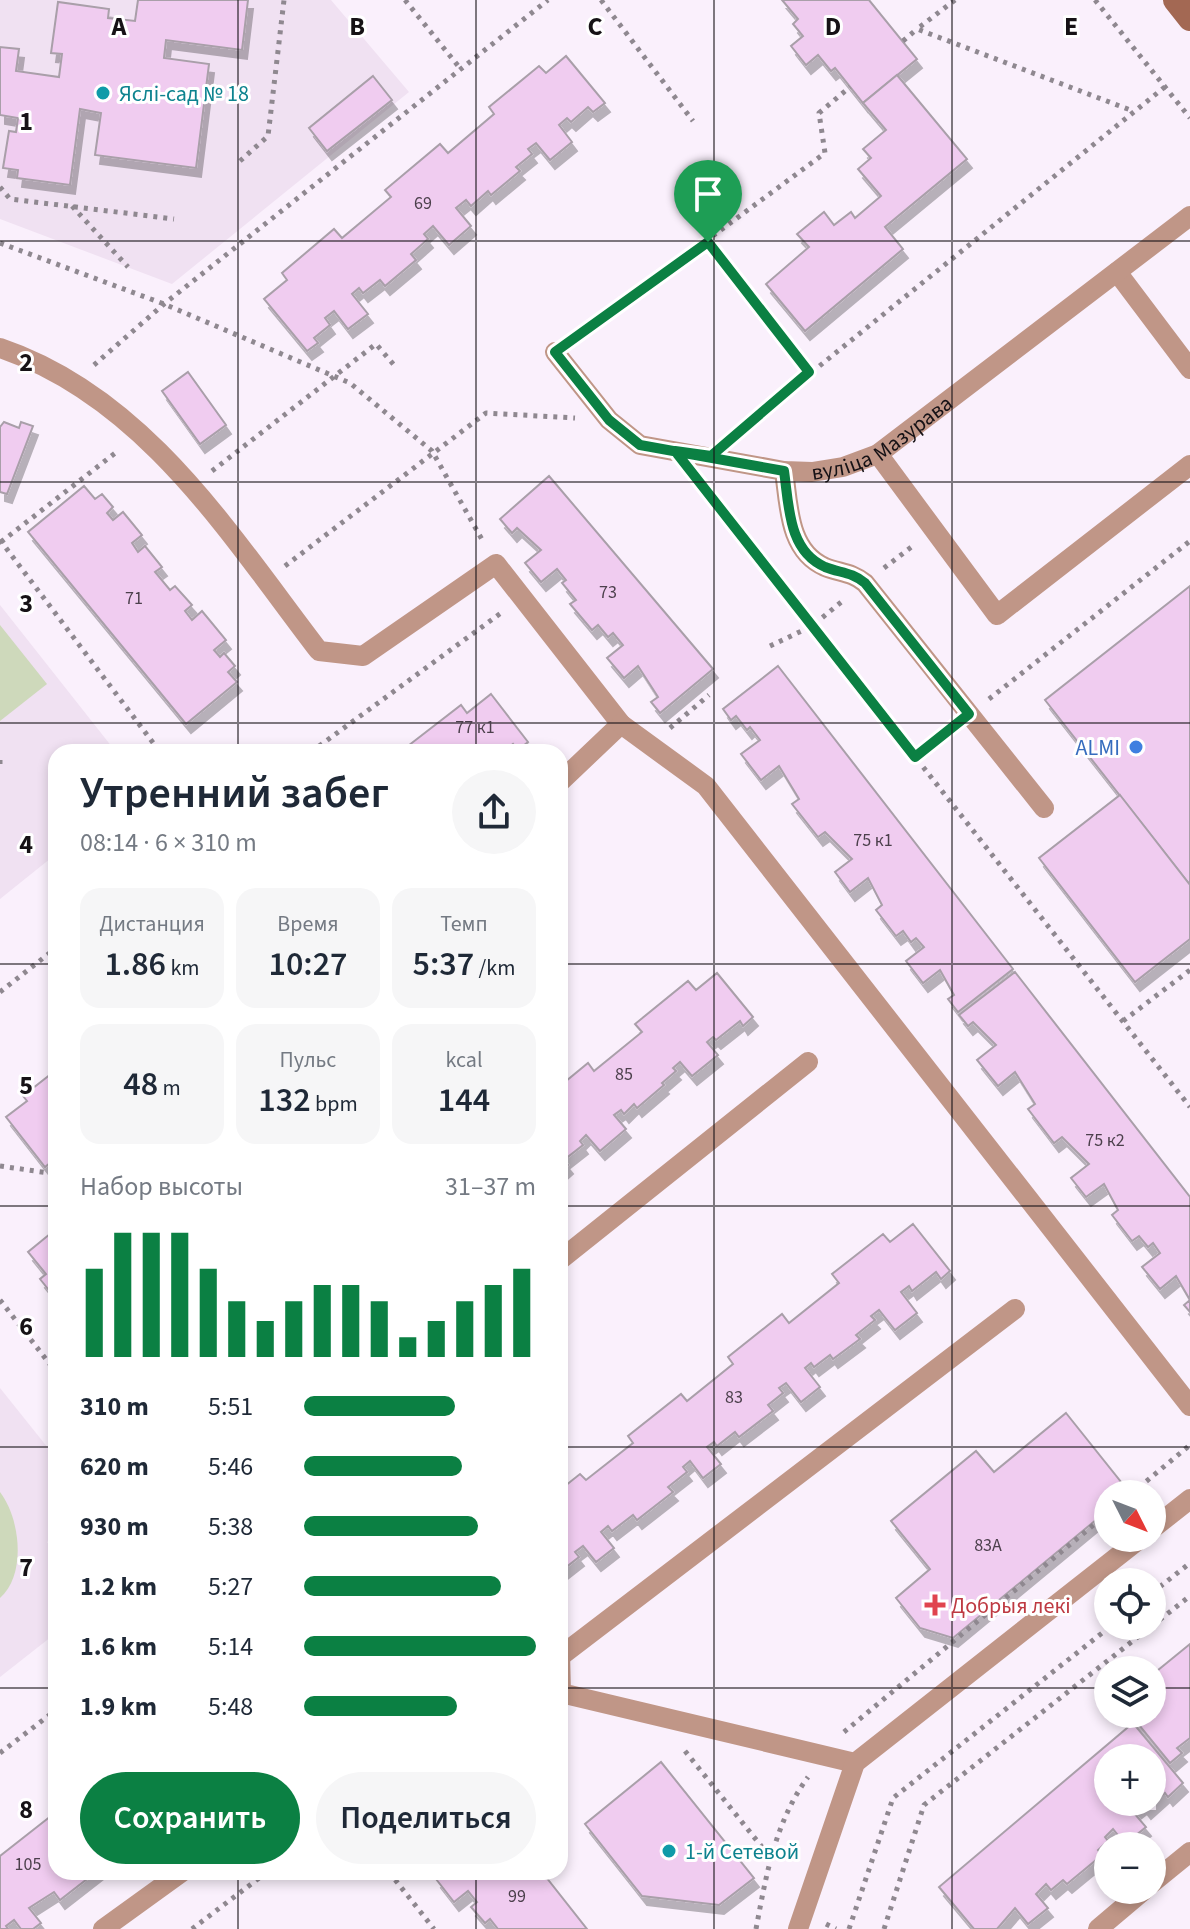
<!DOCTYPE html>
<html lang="ru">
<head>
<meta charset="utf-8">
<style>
	body { margin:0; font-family:"Source Sans 3",sans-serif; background:#f6f6f7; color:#1f2937; height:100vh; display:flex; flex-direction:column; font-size:30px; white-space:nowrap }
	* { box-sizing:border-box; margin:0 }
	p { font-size:26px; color:#747a83 }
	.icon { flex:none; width:44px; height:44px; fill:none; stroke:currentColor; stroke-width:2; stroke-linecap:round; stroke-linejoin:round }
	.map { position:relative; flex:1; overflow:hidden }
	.drawer { position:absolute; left:48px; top:744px; width:520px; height:1136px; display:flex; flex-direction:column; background:#fff; border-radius:24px; box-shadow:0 4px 12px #0003 }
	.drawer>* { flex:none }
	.needle { width:52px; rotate:132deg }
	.buttons { position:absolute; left:1094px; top:1480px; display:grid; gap:16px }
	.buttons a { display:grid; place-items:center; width:72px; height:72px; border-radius:50%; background:#fff; box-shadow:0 4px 12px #0003; font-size:40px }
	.pin { position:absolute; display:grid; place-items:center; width:68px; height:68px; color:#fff; margin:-82px -34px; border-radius:50% 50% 50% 0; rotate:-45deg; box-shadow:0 0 8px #0007 }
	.pin .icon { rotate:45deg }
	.round { display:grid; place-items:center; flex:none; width:84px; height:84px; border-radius:42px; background:#f6f6f7 }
	.headline { display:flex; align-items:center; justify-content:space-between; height:136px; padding:0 32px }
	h1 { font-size:44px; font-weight:600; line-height:60px }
	.stats { display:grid; grid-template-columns:repeat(3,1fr); gap:12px; height:136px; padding:8px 32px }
	.stats div { display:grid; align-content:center; border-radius:20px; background:#f6f6f7; text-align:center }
	.stats b { font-size:34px; font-weight:600 }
	.stats small { font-size:22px; font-weight:400 }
	.stats p { font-size:22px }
	.chart { height:224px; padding:16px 32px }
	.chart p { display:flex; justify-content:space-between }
	.chart svg { width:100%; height:144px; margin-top:8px; stroke:#0b8043; stroke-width:6 }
	.button { display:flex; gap:16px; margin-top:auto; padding:16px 32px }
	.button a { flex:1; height:92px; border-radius:48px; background:#0b8043; color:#fff; font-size:32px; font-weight:600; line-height:92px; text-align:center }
	.button a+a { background:#f6f6f7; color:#1f2937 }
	ul { padding:0 32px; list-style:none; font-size:26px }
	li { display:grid; grid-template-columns:128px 96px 1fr; align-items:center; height:60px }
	li i { height:20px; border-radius:10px; background:#0b8043 }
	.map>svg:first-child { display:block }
	.built { fill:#f0e1f2 }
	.pitch { fill:#ced9bb }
	.building { fill:#f0ccf0; stroke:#a99fa9; stroke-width:2; fill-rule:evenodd; filter:url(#shadow) }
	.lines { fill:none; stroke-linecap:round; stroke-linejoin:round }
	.path { stroke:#8f8890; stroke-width:5; stroke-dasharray:4 6; stroke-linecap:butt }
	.lane { stroke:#c09687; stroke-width:20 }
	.secondary { stroke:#a36853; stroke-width:24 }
	.route-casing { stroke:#fff; stroke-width:16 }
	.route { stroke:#0b8043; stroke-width:10 }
	.grid { fill:none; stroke:#161216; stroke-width:2; stroke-opacity:0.55 }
	.culture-dot { fill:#0f9aa8; stroke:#fff; stroke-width:3 }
	.shop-dot { fill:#3f7fe0; stroke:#fff; stroke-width:3 }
	.health-dot { fill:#e0444e; stroke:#fff; stroke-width:3 }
	.labels { text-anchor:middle; stroke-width:6; stroke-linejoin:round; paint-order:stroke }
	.number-label { font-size:18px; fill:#4c404c }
	.culture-label { font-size:22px; fill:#0d838f; stroke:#fff; text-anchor:start }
	.street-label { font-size:22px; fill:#161216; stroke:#fff }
	.shop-label { font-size:22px; fill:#366cbe; stroke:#fff; text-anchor:end }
	.health-label { font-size:22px; fill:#be3a42; stroke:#fff; text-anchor:start }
	.grid-label { font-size:26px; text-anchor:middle; font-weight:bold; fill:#161216; stroke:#fff; stroke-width:6; stroke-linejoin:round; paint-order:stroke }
</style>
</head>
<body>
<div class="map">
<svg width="1190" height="1929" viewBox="0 0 1190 1929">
	<defs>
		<filter id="shadow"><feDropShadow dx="5" dy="9" stdDeviation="0" flood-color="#0004"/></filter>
	</defs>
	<rect width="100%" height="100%" fill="#faf0fc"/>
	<!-- built -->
	<g class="built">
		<polygon points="0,0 331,0 409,92 172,284 0,219"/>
		<polygon points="0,605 116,752 56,752 56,854 0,899"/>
		<polygon points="0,1388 56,1458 56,1536 47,1542 56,1554 56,1633 0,1677"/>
	</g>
	<!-- pitch -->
	<g class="pitch">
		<polygon points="0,625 47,684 0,721"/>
		<path d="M0 1492C20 1518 27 1574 0 1598Z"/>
	</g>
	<!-- building -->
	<g class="building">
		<polygon points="138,0 248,0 242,50 166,40 164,58 209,64 196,168 95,155 101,113 80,109 70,185 17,178 18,170 3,168 9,131 16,132 18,118 0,115 0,47 19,49 16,71 59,77 62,54 51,53 58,2 109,9 108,18 135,21"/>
		<polygon points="782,0 869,0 917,59 863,103 835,68 831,71 818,55 806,65 791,46 803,36 793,24 798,19"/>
		<polygon points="566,56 605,103 593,112 588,107 571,122 567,118 559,125 572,142 550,160 536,143 528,149 532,154 516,167 520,171 491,195 488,191 471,206 466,200 456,208 471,226 449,245 433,226 424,234 428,239 411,254 416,260 385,286 380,280 363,293 359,288 352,294 368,314 348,329 334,311 325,318 330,325 314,338 318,343 307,351 264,299 287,280 282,273 334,229 342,238 391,197 385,190 440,144 448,153 494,114 489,107 539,66 546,73"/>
		<polygon points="897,75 967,159 885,227 903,249 805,331 766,284 809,247 797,234 824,212 834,225 851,212 855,218 881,196 858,169 871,158 863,149 886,130 863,103"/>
		<polygon points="373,76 392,100 327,151 309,128"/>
		<polygon points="188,372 226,425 200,444 162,391"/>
		<polygon points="4,422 19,428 21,422 33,426 7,494 0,492 0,427"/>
		<polygon points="549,476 713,669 660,713 651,702 658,697 638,666 624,678 607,658 623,645 613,633 608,637 598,625 592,630 570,604 576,600 562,583 566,580 557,569 541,582 525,563 541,550 517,528 512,533 500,519"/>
		<polygon points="84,486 95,499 102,494 113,507 107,513 113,520 123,512 142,535 132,543 138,552 145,546 162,567 155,572 170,590 175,586 192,605 185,611 192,620 202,611 226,640 214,650 220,657 224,653 235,666 228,672 237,682 186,724 28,532"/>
		<polygon points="1190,586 1190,885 1045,700"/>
		<polygon points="778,666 1013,969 958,1012 948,999 954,995 940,970 923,983 906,961 924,947 916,938 911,942 903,931 896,936 876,910 882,905 868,878 850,892 835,872 852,859 825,832 818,837 792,804 799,799 779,766 761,780 741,754 760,740 750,727 747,730 736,716 731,720 723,709"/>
		<polygon points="491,694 528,742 518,750 513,744 503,752 404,749 461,705 467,713"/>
		<polygon points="1120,795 1190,885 1190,939 1135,982 1039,858"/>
		<polygon points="1015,972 1190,1197 1190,1312 1184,1305 1190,1300 1176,1276 1160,1289 1142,1267 1160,1253 1153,1243 1148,1247 1139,1236 1132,1241 1112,1215 1118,1210 1104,1184 1086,1197 1071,1178 1089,1164 1062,1137 1054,1143 1028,1109 1035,1104 1015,1072 998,1086 977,1060 996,1045 973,1022 968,1026 959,1015"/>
		<polygon points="717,973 753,1017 743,1026 740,1021 716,1040 713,1037 707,1042 718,1055 692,1076 680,1062 673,1068 676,1071 662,1083 664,1085 637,1108 634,1104 624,1114 621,1110 614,1115 626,1129 600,1151 586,1135 580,1141 583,1145 564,1160 568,1165 560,1172 560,1086 588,1063 594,1071 642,1032 635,1024 688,981 696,990"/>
		<polygon points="56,1070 56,1158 45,1167 6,1117 27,1101 23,1096"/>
		<polygon points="913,1224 950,1271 941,1279 936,1272 912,1291 909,1286 901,1292 917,1313 895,1330 879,1310 871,1316 875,1320 856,1335 860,1339 833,1359 830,1355 814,1367 811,1363 805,1368 820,1387 801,1402 786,1383 779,1388 783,1393 768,1405 773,1411 739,1437 735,1432 717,1446 714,1442 707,1447 721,1464 703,1478 690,1461 683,1467 687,1472 668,1487 673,1492 637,1520 633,1515 612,1531 608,1526 601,1532 614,1548 596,1562 583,1546 575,1552 579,1557 560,1572 560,1490 580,1474 586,1480 633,1443 628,1436 681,1394 687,1401 733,1364 728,1357 782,1314 789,1323 839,1283 832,1274 883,1234 890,1242"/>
		<polygon points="56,1229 56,1299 40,1279 46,1274 28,1252"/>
		<polygon points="1066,1413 1129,1492 1108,1494 1108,1510 953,1638 920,1628 896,1598 930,1569 891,1521 976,1451 994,1472"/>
		<polygon points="1190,1644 1190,1738 1177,1748 1182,1753 1170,1763 1130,1714 1152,1714 1152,1675"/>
		<path d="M1133 1723 1183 1783 1168 1797 1165 1793 1146 1810 1142 1805 1133 1812 1146 1827 1125 1844 1113 1829 1105 1837 1108 1841 1098 1850 1102 1855 1067 1884 1063 1880 1051 1890 1046 1884 1036 1894 1048 1908 1028 1924 1015 1908 997 1929H974L939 1887ZM1108 1758H1152V1802H1108Z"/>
		<polygon points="661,1762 754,1878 719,1905 642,1896 585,1824"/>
		<polygon points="56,1812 56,1872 96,1872 60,1900 54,1892 29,1908 41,1923 33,1929 21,1929 14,1920 6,1926 8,1929 0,1929 0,1856"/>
		<polygon points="445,1872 542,1872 587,1929 498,1929 490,1919 485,1923 471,1907 477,1902 468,1891 454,1902 436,1879"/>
	</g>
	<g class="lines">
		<!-- path -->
		<g class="path">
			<polyline points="405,0 459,67"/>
			<polyline points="601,0 693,121"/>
			<polyline points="955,0 917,29 1133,111"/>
			<polyline points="1095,0 1190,118"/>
			<polyline points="903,41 917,29"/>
			<polyline points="240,161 268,136 284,0"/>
			<polyline points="0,187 10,199 174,219"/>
			<polyline points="72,206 128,267"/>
			<polyline points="708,242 809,372"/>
			<polyline points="0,243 164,304 350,383 432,451 484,543"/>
			<polyline points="576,337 825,153 819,113 850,87"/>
			<polyline points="94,365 164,304 548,0"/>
			<polyline points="734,435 1166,86"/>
			<polyline points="212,471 376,344 394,365"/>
			<polyline points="701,484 1190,1107"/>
			<polyline points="0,540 160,752"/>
			<polyline points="1,542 119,450"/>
			<polyline points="285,566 486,413 575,418"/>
			<polyline points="884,568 914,545"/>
			<polyline points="770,646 812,626 845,599"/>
			<polyline points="989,699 1190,541"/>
			<polyline points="670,728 709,695"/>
			<polyline points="311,752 501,613"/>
			<polyline points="915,757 950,729"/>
			<polyline points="0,760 0,767"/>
			<polyline points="0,992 56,948"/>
			<polyline points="1123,1021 1190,970"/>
			<polyline points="0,1166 56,1174"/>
			<polyline points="0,1300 56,1372"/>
			<polyline points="1131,1494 1190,1445"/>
			<polyline points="1152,1593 1190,1563"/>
			<polyline points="844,1732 1108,1513"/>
			<polyline points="685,1751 770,1857"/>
			<polyline points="0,1753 56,1710"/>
			<polyline points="358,1872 394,1878 394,1872"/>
			<polyline points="389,1872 434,1929"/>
			<polyline points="826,1924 836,1929"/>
			<polyline points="192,1929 267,1872"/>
			<path d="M756 1929C766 1876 775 1822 808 1777"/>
			<polyline points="849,1929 893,1798 1111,1626"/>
			<polyline points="884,1929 924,1805 1190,1596"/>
		</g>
		<!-- lane -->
		<g class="lane">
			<polyline points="1117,272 1190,369"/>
			<path d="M0 348C145 397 230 535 319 651L363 656 496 564 621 724 560 782"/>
			<path id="s1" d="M555 352 609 420 640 445 784 471 812 472 843 467 878 454 1190 216"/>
			<polyline points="878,454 997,615 1190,465"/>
			<path d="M784 471C789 505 788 551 825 567 840 573 852 572 865 583L1044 808"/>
			<polyline points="621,724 706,786 1190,1406"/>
			<polyline points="560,1260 808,1062"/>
			<polyline points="1152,1529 1190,1499"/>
			<polyline points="560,1653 561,1693 855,1763"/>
			<polyline points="562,1655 1015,1309"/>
			<polyline points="1152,1883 1190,1852"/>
			<polyline points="103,1929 182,1872"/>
			<polyline points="798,1929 855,1763 1141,1538"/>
			<polyline points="1098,1929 1144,1890"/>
		</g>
		<!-- secondary -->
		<polyline class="secondary" points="1175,0 1190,19"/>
	</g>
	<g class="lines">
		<defs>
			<path id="route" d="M708 242 555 352 609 420 640 445 784 471C789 505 788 551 825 567 840 573 852 572 865 583L969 714 915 757 675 451 711 456 809 372 708 242"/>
		</defs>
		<!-- route casing -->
		<use href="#route" class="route-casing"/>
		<!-- route -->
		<use href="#route" class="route"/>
	</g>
	<!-- grid -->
	<path class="grid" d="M238 0V752M476 0V752M714 0V1929M952 0V1929M0 241H1190M0 482H1190M0 723H1190M0 964H56M560 964H1190M0 1206H56M560 1206H1190M0 1447H56M560 1447H1190M0 1688H56M560 1688H1108M1152 1688H1190M238 1872V1929M476 1872V1929"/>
	<!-- markers -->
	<g class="culture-dot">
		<circle cx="103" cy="93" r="8"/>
		<circle cx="669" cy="1851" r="8"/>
	</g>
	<circle class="shop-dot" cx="1136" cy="747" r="8"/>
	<path class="health-dot" d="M931 1593h8v8h8v8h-8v8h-8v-8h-8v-8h8z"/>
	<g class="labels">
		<!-- number labels -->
		<g class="number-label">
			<text x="423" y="209">69</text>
			<text x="608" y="598">73</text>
			<text x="134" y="604">71</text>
			<text x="475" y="733">77 к1</text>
			<text x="873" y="846">75 к1</text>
			<text x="624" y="1080">85</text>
			<text x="1105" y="1146">75 к2</text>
			<text x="734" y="1403">83</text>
			<text x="988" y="1551">83А</text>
			<text x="28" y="1870">105</text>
			<text x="517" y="1902">99</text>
		</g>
		<!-- culture labels -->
		<g class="culture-label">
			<text x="119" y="101">Яслі-сад № 18</text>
			<text x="685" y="1859">1-й Сетевой</text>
		</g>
		<!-- street labels -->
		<g class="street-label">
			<text dy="8" stroke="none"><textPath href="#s1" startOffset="380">вуліца Мазурава</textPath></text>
		</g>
		<!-- shop labels -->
		<g class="shop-label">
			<text x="1120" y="755">ALMI</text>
		</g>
		<!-- health labels -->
		<g class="health-label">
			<text x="951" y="1613">Добрыя лекі</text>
		</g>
	</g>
	<g class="grid-label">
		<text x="119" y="35">A</text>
		<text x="357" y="35">B</text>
		<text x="595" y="35">C</text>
		<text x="833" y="35">D</text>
		<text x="1071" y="35">E</text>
		<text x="26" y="130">1</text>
		<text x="26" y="371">2</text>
		<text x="26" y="612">3</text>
		<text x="26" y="853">4</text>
		<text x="26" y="1094">5</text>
		<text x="26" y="1335">6</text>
		<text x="26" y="1576">7</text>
		<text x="26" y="1818">8</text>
	</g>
</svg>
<div class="buttons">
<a><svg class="needle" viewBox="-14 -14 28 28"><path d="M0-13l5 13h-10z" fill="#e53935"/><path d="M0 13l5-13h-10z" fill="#747a83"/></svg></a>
<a><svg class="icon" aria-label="locate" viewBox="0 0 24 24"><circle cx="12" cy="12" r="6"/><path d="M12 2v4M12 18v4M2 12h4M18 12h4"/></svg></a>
<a><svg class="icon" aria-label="layers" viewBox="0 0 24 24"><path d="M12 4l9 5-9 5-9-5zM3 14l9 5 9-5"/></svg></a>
<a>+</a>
<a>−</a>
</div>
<div class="pin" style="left:708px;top:242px;background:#1e9e55"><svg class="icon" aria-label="arrive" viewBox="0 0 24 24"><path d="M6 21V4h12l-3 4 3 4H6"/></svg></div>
<section class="drawer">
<div class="headline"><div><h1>Утренний забег</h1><p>08:14 · 6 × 310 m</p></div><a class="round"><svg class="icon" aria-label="share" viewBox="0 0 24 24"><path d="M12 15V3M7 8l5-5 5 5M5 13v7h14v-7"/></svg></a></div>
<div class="stats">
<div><p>Дистанция</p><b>1.86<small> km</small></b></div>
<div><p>Время</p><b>10:27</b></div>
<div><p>Темп</p><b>5:37<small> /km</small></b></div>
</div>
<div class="stats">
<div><b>48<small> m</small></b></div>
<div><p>Пульс</p><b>132<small> bpm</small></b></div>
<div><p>kcal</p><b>144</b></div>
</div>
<div class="chart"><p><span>Набор высоты</span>31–37 m</p>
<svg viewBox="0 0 160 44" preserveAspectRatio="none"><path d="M5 44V17M15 44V6M25 44V6M35 44V6M45 44V17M55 44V27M65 44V33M75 44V27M85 44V22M95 44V22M105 44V27M115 44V38M125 44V33M135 44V27M145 44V22M155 44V17"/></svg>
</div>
<ul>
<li><b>310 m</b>5:51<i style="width:65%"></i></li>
<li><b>620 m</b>5:46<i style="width:68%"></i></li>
<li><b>930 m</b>5:38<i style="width:75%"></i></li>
<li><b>1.2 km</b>5:27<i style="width:85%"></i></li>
<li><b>1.6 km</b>5:14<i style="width:100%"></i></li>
<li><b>1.9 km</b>5:48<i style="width:66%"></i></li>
</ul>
<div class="button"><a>Сохранить</a><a>Поделиться</a></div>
</section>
</div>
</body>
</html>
